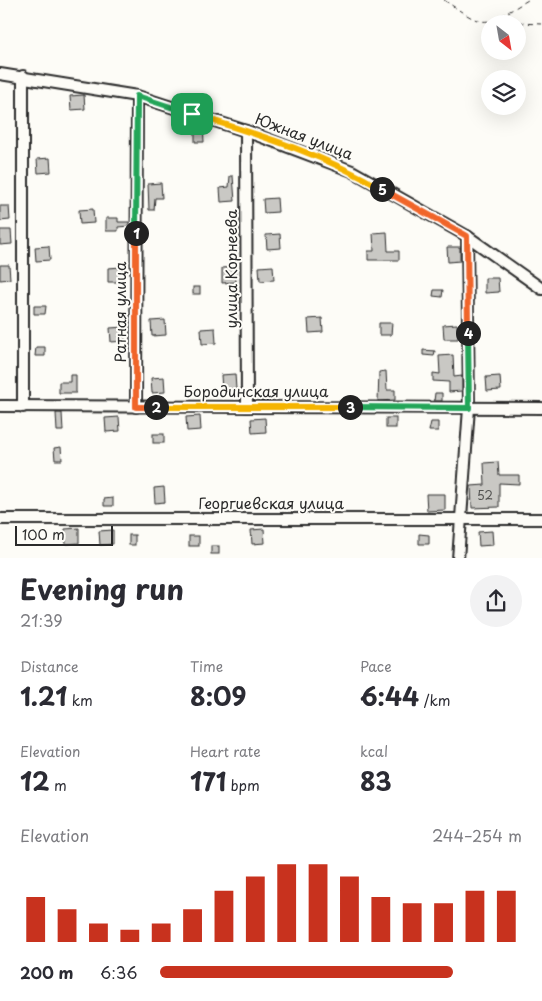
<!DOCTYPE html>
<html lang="en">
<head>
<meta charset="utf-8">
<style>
	body { margin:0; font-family:"Playpen Sans",sans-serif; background:#f2f2f3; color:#2b2b33; height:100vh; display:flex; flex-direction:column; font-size:19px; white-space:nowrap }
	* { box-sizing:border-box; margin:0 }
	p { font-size:16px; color:#7c7c81 }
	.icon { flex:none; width:28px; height:28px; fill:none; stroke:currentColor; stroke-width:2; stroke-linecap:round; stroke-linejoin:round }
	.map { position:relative; height:558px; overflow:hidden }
	.sheet { display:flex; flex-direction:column; background:#fff; flex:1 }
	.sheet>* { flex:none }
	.needle { width:32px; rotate:149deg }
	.buttons { position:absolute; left:481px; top:15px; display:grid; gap:10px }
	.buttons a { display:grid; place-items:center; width:45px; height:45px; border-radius:50%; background:#fff; box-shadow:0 5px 20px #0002; font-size:25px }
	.scale { position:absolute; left:15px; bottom:12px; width:98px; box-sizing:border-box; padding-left:5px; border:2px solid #2b2b2b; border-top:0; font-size:14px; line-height:18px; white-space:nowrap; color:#2b2b2b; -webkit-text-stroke:4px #fdfcf7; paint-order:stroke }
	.pin { position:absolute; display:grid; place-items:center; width:42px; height:42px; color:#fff; margin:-21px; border-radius:10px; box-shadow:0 2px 8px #0006 }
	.km { position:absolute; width:25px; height:25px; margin:-12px; border-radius:50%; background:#222; color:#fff; font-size:14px; line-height:25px; text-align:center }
	.round { display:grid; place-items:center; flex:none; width:52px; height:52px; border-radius:26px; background:#f2f2f3 }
	.headline { display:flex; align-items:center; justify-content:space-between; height:85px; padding:0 20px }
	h1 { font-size:28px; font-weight:700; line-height:38px }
	.metrics { display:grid; grid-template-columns:repeat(3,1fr); gap:8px; height:85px; padding:5px 20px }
	.metrics div { display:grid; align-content:center }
	.metrics b { font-size:25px; font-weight:700 }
	.metrics small { font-size:14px; font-weight:400 }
	.metrics p { font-size:14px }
	.chart { height:140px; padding:10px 20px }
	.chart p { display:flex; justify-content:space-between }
	.chart svg { width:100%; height:90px; margin-top:5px; stroke:#c8321e; stroke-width:6 }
	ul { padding:0 20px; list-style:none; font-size:16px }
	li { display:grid; grid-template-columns:80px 60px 1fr; align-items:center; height:38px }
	li i { height:12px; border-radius:6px; background:#c8321e }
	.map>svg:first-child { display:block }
	.building { fill:#c9c8c4; stroke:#2b2b2b }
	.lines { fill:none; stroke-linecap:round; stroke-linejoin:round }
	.minor-casing { stroke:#2b2b2b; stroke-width:14 }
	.path { stroke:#2b2b2b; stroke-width:1; stroke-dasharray:5 4; stroke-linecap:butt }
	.minor { stroke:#fdfcf7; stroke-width:10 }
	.split-1-casing { stroke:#fff; stroke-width:10 }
	.split-2-casing { stroke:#fff; stroke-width:10 }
	.split-3-casing { stroke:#fff; stroke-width:10 }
	.split-4-casing { stroke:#fff; stroke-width:10 }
	.split-5-casing { stroke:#fff; stroke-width:10 }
	.split-6-casing { stroke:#fff; stroke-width:10 }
	.split-1 { stroke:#22a559; stroke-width:6 }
	.split-2 { stroke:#f0652b; stroke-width:6 }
	.split-3 { stroke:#f5b400; stroke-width:6 }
	.split-4 { stroke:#22a559; stroke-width:6 }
	.split-5 { stroke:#f0652b; stroke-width:6 }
	.split-6 { stroke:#f5b400; stroke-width:6 }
	.labels { text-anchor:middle; stroke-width:4; stroke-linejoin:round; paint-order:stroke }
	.number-label { font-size:12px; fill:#525251 }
	.street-label { font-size:15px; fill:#2b2b2b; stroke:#fdfcf7 }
</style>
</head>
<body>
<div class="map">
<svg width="542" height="559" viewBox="0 0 542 559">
	<rect width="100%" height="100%" fill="#fdfcf7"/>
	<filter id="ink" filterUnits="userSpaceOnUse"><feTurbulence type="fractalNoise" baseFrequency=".02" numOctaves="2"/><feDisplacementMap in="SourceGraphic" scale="10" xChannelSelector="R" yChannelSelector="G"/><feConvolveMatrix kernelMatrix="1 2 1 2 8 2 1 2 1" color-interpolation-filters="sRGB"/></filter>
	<g filter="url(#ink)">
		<!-- building -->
		<g class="building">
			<polygon points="84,95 85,109 71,110 70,96"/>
			<polygon points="195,125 203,125 204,142 195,142"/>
			<polygon points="50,158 51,172 38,173 37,159"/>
			<polygon points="230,176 233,176 235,201 221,202 220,188 229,187"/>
			<polygon points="161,183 162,198 155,198 154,210 149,210 148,184"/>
			<polygon points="277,198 278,212 264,213 263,199"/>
			<polygon points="0,206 9,206 10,220 0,221"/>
			<polygon points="93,209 94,223 80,224 79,210"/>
			<polygon points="106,218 118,218 118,222 129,222 129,226 118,227 118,231 106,231"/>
			<polygon points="0,230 11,230 12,244 0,245"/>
			<polygon points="387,232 388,251 399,251 399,260 368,260 368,251 374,251 373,233"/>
			<polygon points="280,234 281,248 267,249 266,235"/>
			<polygon points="49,246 50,260 36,261 35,247"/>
			<polygon points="447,247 460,247 460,261 448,262"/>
			<polygon points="0,265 9,265 10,279 0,280"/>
			<polygon points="273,266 274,280 260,281 259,267"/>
			<polygon points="121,267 122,282 108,282 108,268"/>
			<polygon points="235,267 236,282 222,283 222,268"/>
			<polygon points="485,278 498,278 499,292 485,293"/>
			<rect x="193" y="287" width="7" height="7"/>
			<polygon points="434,290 443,290 442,297 433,296"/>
			<polygon points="34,306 46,306 45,314 34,314"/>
			<polygon points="322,318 323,332 309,333 308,319"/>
			<polygon points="165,320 166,335 152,336 151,321"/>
			<polygon points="379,323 392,323 391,335 379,335"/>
			<polygon points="457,324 458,339 444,339 443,325"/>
			<polygon points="124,327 125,341 111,342 110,328"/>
			<polygon points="215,328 216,343 202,344 201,329"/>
			<polygon points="36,347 45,347 45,356 35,356"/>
			<polygon points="423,350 435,351 434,356 423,355"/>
			<polygon points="453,355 454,377 462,376 462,391 449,392 449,382 433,381 433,373 440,374 439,356"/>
			<polygon points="386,371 387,390 395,390 395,400 378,401 379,372"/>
			<polygon points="235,374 236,389 222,390 221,375"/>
			<polygon points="70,375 76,375 76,393 59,393 59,382 70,382"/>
			<polygon points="500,376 501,390 487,391 486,377"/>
			<polygon points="164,377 165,392 152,393 151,378"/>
			<polygon points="435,393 442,393 442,401 434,401"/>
			<polygon points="56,413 62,413 63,431 57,431"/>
			<polygon points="200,416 201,430 187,431 186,417"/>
			<polygon points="119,417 120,431 106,432 105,418"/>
			<polygon points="265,418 266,432 252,433 251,419"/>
			<rect x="386" y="418" width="10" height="10"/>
			<polygon points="431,422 438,422 438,431 429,431"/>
			<rect x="153" y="434" width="11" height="9"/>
			<polygon points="61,447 62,460 55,460 54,448"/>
			<polygon points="498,462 499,475 519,475 519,484 499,483 499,507 472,508 471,486 485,485 484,463"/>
			<polygon points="164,487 165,502 155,503 154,488"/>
			<polygon points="426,494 445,494 445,510 427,511"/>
			<polygon points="113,498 113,506 104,506 104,499"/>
			<polygon points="79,528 79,543 66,544 65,529"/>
			<polygon points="264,529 265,543 252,544 251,530"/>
			<polygon points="113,530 113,544 100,545 99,531"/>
			<polygon points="492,531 493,545 479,546 478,532"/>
			<polygon points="419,534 429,535 429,544 419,544"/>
			<rect x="129" y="535" width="6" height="10"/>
			<rect x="189" y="536" width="10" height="10"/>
			<rect x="211" y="546" width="8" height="8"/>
		</g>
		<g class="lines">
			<defs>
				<g id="minor">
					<polyline points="0,74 137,96 246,131 352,171 467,236 542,289"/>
					<polyline points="246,131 247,407"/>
					<polyline points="0,406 542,408"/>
					<polyline points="23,407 23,76"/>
					<polyline points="136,407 137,96"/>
					<polyline points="0,519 542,519"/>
					<polyline points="458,559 469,408 467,236"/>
				</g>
			</defs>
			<!-- minor casing -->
			<use href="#minor" class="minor-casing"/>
			<!-- path -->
			<g class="path">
				<path d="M444 0C488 30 483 27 528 0"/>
				<polyline points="492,22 542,24"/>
			</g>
			<!-- minor -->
			<use href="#minor" class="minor"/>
		</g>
	</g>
	<g class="lines" filter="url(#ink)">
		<defs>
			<polyline id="split-1" points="136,233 137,96 192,114"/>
			<polyline id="split-2" points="136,233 136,407 156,407"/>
			<polyline id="split-3" points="156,407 350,407"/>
			<polyline id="split-4" points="350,407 469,408 468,333"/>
			<polyline id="split-5" points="382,189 467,236 468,333"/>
			<path id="split-6" d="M192 114C256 134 324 154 382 189"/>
		</defs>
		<!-- split-1 casing -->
		<use href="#split-1" class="split-1-casing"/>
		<!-- split-2 casing -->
		<use href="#split-2" class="split-2-casing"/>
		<!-- split-3 casing -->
		<use href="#split-3" class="split-3-casing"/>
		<!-- split-4 casing -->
		<use href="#split-4" class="split-4-casing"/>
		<!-- split-5 casing -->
		<use href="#split-5" class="split-5-casing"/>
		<!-- split-6 casing -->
		<use href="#split-6" class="split-6-casing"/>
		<!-- split-1 -->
		<use href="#split-1" class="split-1"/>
		<!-- split-2 -->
		<use href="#split-2" class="split-2"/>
		<!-- split-3 -->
		<use href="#split-3" class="split-3"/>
		<!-- split-4 -->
		<use href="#split-4" class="split-4"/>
		<!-- split-5 -->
		<use href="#split-5" class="split-5"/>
		<!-- split-6 -->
		<use href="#split-6" class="split-6"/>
	</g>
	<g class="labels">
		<!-- number labels -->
		<g class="number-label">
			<text x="485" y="500">52</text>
		</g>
		<!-- street labels -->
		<g class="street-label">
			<text transform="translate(304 137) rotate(21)" y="5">Южная улица</text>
			<text transform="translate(232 269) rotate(-90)" y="5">улица Корнеева</text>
			<text transform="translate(121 312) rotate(-90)" y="5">Ратная улица</text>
			<text x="256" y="397">Бородинская улица</text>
			<text x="271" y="509">Георгиевская улица</text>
		</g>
	</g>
</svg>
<div class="buttons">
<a><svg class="needle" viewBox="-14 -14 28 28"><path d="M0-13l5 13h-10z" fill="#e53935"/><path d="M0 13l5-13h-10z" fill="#7c7c81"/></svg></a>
<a><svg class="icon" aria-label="layers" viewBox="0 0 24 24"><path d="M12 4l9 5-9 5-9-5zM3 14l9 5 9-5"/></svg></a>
</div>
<div class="scale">100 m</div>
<div class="pin" style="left:192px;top:114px;background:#1e9e55"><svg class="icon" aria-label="arrive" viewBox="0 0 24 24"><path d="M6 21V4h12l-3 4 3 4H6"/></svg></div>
<b class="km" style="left:136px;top:233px">1</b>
<b class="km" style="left:156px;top:407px">2</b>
<b class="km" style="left:350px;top:407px">3</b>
<b class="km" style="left:468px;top:333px">4</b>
<b class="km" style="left:382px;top:189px">5</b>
</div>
<section class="sheet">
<div class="headline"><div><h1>Evening run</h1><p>21:39</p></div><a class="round"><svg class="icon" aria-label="share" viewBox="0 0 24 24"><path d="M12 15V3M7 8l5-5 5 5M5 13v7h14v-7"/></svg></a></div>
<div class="metrics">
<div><p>Distance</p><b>1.21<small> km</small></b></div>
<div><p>Time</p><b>8:09</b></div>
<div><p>Pace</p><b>6:44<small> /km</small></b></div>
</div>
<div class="metrics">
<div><p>Elevation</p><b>12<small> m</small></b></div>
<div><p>Heart rate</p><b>171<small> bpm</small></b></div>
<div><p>kcal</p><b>83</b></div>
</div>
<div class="chart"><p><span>Elevation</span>244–254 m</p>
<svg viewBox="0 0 160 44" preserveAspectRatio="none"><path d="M5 44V22M15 44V28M25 44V35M35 44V38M45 44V35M55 44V28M65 44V19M75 44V12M85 44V6M95 44V6M105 44V12M115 44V22M125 44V25M135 44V25M145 44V19M155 44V19"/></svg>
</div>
<ul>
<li><b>200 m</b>6:36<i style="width:81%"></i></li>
</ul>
</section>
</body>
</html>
